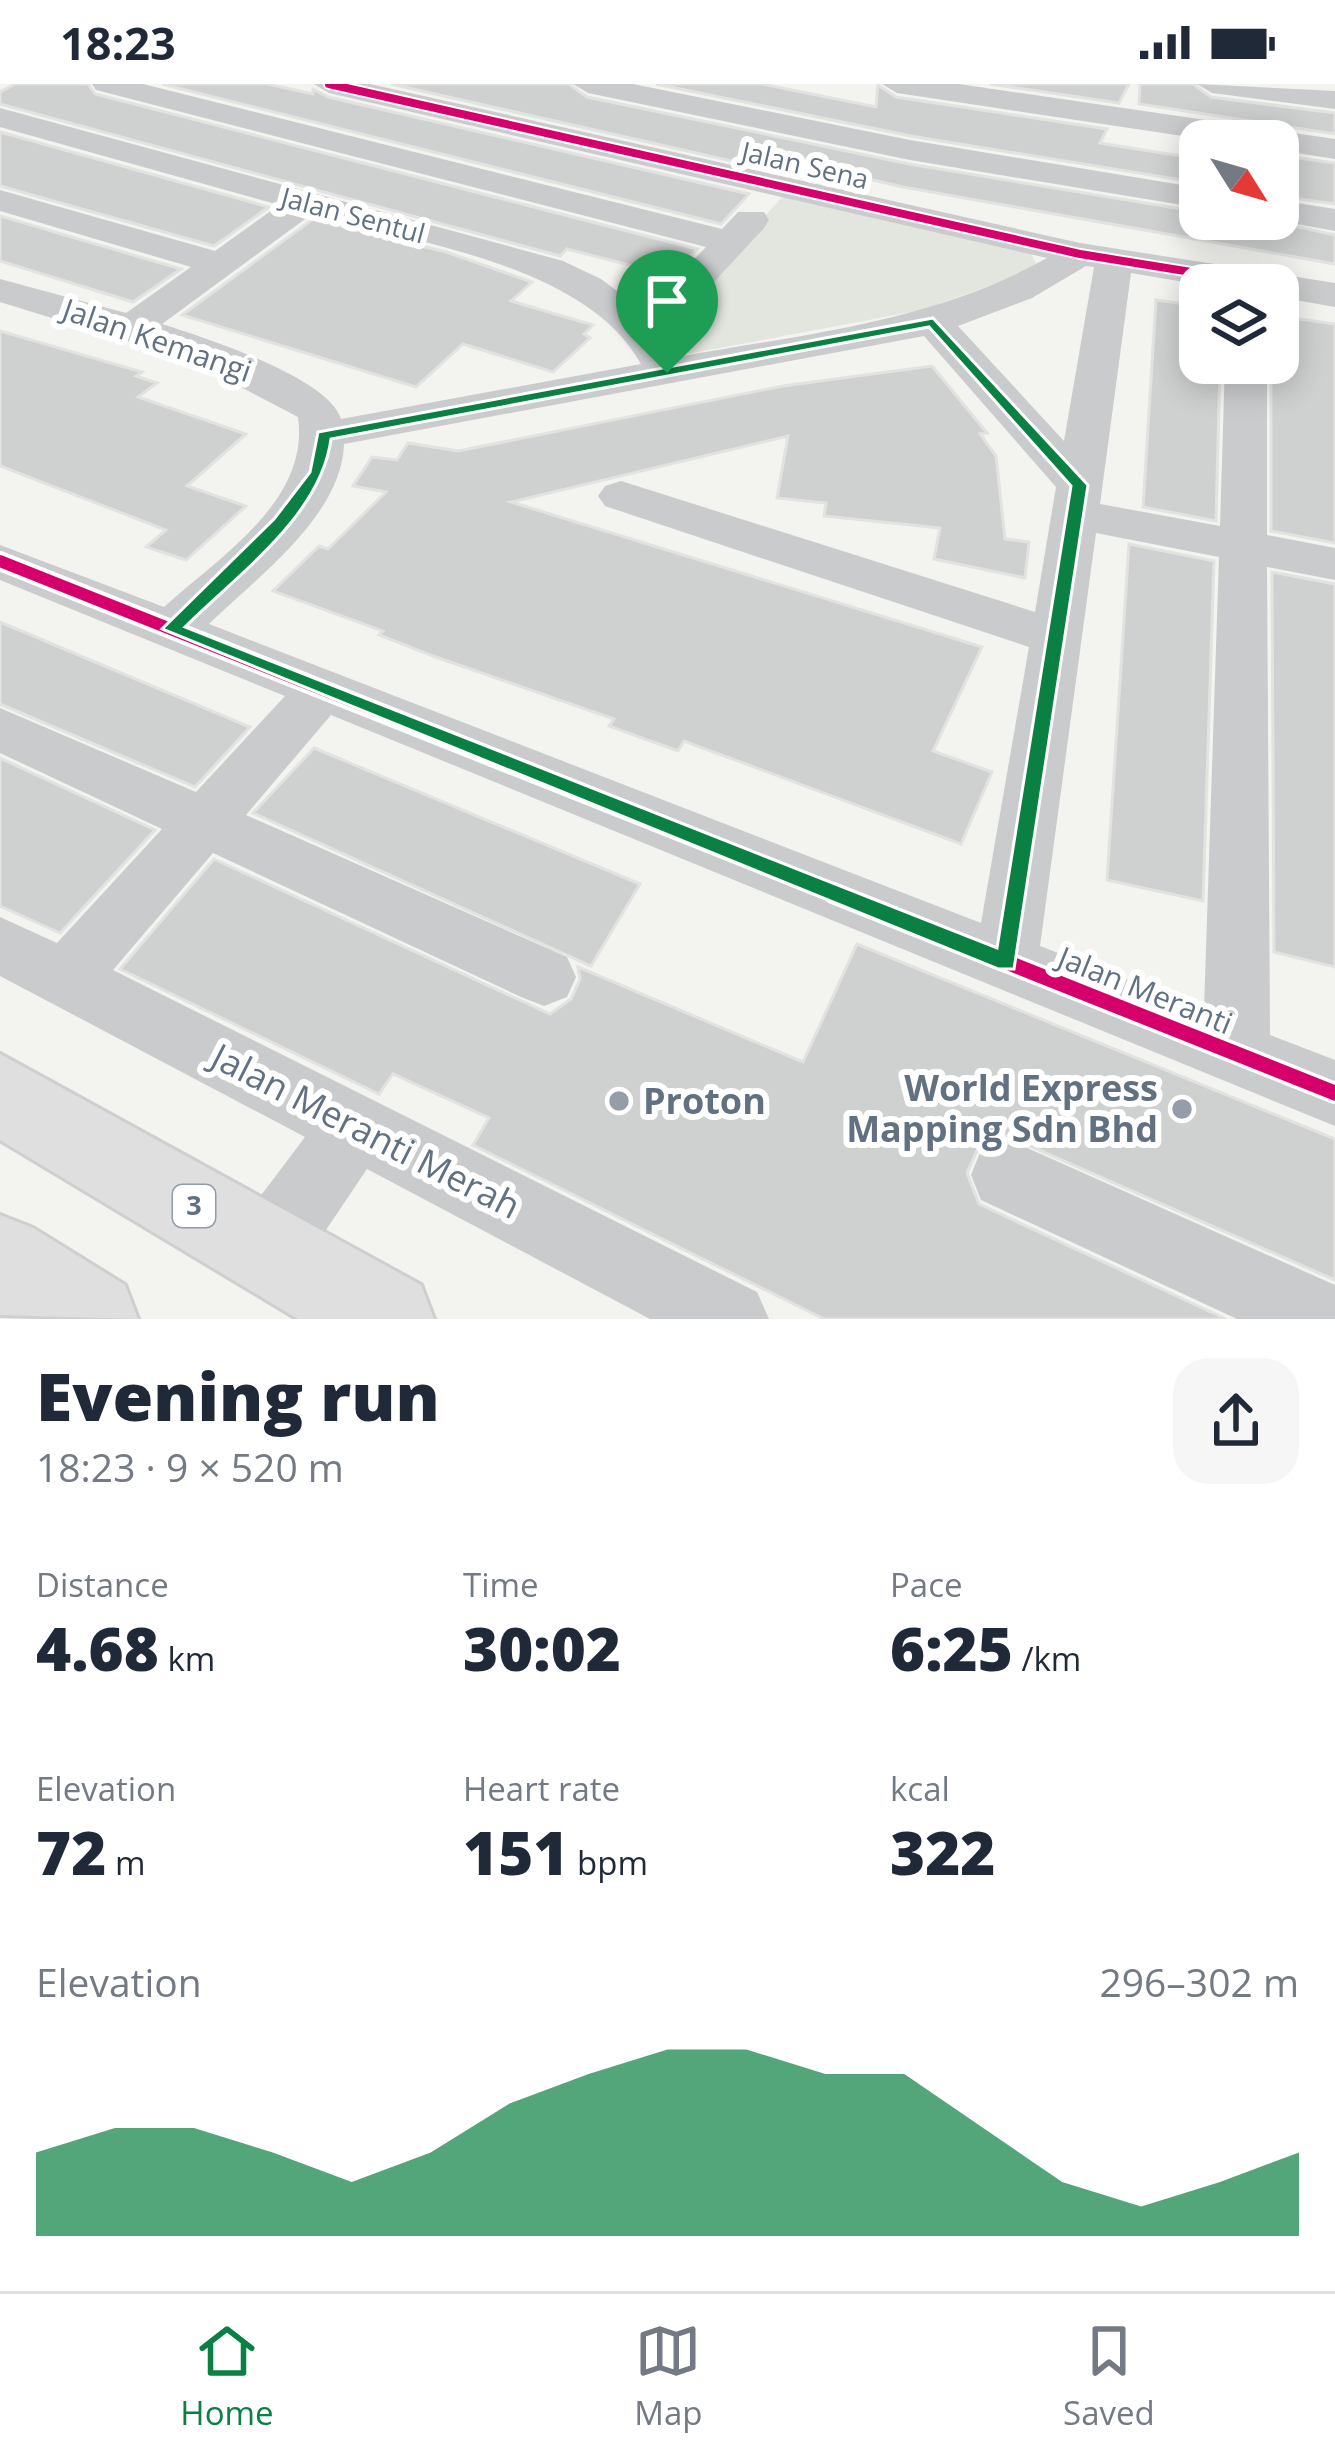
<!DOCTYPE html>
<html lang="en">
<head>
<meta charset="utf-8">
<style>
	body { margin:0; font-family:"Open Sans",sans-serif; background:#f6f6f7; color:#1f2937; height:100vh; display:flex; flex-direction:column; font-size:45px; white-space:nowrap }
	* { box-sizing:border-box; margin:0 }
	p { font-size:39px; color:#747a83 }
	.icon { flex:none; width:66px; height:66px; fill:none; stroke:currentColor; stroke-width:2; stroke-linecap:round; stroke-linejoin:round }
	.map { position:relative; height:1235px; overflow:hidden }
	.side { display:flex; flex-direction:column; background:#fff; flex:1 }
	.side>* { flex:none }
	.needle { width:78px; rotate:127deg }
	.fabs { position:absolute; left:1179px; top:36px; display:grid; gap:24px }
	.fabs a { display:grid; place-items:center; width:120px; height:120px; border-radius:24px; background:#fff; box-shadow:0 6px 30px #0003; font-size:60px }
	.pin { position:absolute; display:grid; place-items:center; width:102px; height:102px; color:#fff; margin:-123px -51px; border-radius:50% 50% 50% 0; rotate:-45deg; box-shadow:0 0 12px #0007 }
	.pin .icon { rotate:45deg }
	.round { display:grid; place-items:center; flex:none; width:126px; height:126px; border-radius:36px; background:#f6f6f7 }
	.headline { display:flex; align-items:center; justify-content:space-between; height:204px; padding:0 36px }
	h1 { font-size:66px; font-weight:800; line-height:90px }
	.figures { display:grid; grid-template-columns:repeat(3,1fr); gap:18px; height:204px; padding:12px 36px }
	.figures div { display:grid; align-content:center }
	.figures b { font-size:60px; font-weight:800 }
	.figures small { font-size:33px; font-weight:400 }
	.figures p { font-size:33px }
	.chart { height:336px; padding:24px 36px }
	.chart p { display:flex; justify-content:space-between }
	.chart svg { width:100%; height:216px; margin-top:12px; fill:#0b8043; opacity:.7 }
	.status { display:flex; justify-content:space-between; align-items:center; height:84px; padding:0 60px; background:#fff; direction:ltr }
	.status svg { height:33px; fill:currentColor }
	.dock { display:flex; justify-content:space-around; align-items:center; height:168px; border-top:3px solid #e0e1e3; background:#fff; font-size:33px; color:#747a83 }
	.dock a { display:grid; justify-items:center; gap:6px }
	.dock .current { color:#0b8043 }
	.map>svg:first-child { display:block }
	.green { fill:#e2e6de }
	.building { fill:#cfd0d0; stroke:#e2e2e1; stroke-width:3 }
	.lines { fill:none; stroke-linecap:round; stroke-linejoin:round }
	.highway-casing { stroke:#cecfcf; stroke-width:6 }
	.minor { fill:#cacbcc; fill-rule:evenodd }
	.highway { fill:#dfdfe0; fill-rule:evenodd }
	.cycleway-far2-casing { stroke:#fff; stroke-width:12 }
	.cycleway-far1-casing { stroke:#fff; stroke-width:20 }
	.cycleway-casing { stroke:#fff; stroke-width:22 }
	.cycleway-far2 { stroke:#d6006c; stroke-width:8 }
	.cycleway-far1 { stroke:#d6006c; stroke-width:12 }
	.cycleway { stroke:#d6006c; stroke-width:15 }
	.route { fill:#0b8043; stroke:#fff; stroke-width:3; fill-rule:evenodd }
	.poi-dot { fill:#959ea8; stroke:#fff; stroke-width:4.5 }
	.labels { text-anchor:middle; stroke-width:12; stroke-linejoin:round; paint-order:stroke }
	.far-street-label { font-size:27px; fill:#627182; stroke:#fff }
	.shield { fill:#fff; stroke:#919ca8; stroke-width:3 }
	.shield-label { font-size:27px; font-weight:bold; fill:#627182 }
	.street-label { font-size:30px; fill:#627182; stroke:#fff }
	.near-poi-label { font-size:36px; font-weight:bold; fill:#627182; stroke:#fff; text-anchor:end }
	.near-street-label { font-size:36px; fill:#627182; stroke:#fff }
</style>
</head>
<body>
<div class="status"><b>18:23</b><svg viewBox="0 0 49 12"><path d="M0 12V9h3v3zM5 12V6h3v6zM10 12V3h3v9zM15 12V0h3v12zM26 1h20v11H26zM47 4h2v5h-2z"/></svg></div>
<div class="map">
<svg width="1335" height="1235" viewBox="0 0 1335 1235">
	<rect width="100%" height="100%" fill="#f3f3f0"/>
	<!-- green -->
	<polygon class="green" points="786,109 1030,167 1038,184 922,226 677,272 665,241"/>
	<!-- building -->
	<g class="building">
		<polygon points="15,0 88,0 95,10 697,165 672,192 567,165 560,172 0,20 0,8"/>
		<polygon points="162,0 268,0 313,10 313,5 328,13 749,110 721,140"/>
		<polygon points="391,0 569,0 587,13 909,80 1200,128 1200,135 1264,135 1335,151 1335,180 903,103 782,75 772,86"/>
		<polygon points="656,0 762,0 876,23 878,1 896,13 1107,45 1100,59 1200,75 1200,99 911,52"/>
		<polygon points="990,0 1129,0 1119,19"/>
		<polygon points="1140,0 1193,0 1211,13 1335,29 1335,50 1139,20"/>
		<polygon points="0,48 269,123 214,162 0,102"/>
		<polygon points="1278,71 1335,79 1335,120 1278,112"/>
		<polygon points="0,132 181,185 133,218 0,177"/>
		<polygon points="313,135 446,168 532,198 511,217 593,241 584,250 590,254 553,288 463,260 416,303 182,231"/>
		<polygon points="1156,216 1200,222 1200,279 1220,279 1216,437 1143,423"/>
		<polygon points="1278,232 1335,240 1335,459 1271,447 1271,279 1278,279"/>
		<polygon points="0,247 142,288 136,292 157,299 138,313 246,350 187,402 246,422 186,476 146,463 166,446 0,382"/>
		<polygon points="932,282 987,349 980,350 996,372 1005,455 1029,458 1025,494 934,475 940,444 824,432 826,419 777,414 788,352 511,418 982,563 933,667 992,688 961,760 684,657 678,667 609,642 614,635 433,572 379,551 383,547 273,507 319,462 328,465 386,408 353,402 372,373 397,376 408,359 458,367 783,302"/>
		<polygon points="1129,460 1214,477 1203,817 1107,796"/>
		<polygon points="1272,488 1335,500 1335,883 1274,868"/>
		<polygon points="0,538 250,643 195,703 0,620"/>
		<polygon points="314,664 640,800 591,882 253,729"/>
		<polygon points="0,674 155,746 60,849 0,822"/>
		<polygon points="214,775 550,930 571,915 580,895 578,883 803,978 857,860 1335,1055 1335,1196 1005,1051 979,1062 967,1089 979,1120 1226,1235 824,1235 473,1061 489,1034 393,990 379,1010 120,885"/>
	</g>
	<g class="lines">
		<defs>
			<g id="highway">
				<polygon points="0,970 421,1201 434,1235 298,1235 0,1056"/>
				<polygon points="0,1131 33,1144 125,1201 138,1235 0,1231"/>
			</g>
		</defs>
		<!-- highway casing -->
		<use href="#highway" class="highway-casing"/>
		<!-- minor -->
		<g class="minor">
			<path d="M92 0H143L722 145 738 128H764L769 136 764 144 664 252 678 273C804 250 934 238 1047 174L329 9 314 0H370L1080 159 1335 199V223L1278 213V201H1202L1131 189 1100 420 1220 442 1225 279H1267V451L1335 464V496L1267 483 1270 951 1335 976V1042L331 631 246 731 567 873 576 893 567 913 544 922 521 913 213 769 113 886 757 1208 769 1235H650L367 1085 295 1192 268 1202 241 1192 231 1165 241 1138 305 1053 0 892V833L57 859 162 745 0 669V624L196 708 285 612 0 496V461L164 523C220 472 310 417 298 333L191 277 0 218V195L126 229 191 183 0 127V106L215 167 279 121 0 43V24L563 177 601 195 644 227 706 163 96 6ZM312 130C415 159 586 180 641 280L341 335C329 293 202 253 162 240ZM1086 182 1094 183 1064 357 958 242 1032 214ZM924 252 1056 403 1035 528 637 402 621 397 605 402 598 412 605 422 1029 563 981 839 209 540C256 494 342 432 344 360ZM1096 449 1219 473 1204 925 1040 862Z"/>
			<polygon points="573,0 633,0 910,56 1200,104 1200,124 910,76 588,9"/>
			<polygon points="882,0 959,0 1335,55 1335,75 1278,66 1278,57 1216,57 897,9"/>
			<polygon points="1197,0 1335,7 1335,25 1212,9"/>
			<polygon points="1278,116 1335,125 1335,147 1268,135 1278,135"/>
			<polygon points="1007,1055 1335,1201 1335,1235 1237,1235 981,1116 971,1091 981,1066"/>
		</g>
		<!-- highway -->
		<use href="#highway" class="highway"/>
		<defs>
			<polyline id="cycleway-far2" points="329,0 1080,170 1272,201"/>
			<polyline id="cycleway-far1" points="0,477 841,812"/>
			<polyline id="cycleway" points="833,809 1335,1009"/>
		</defs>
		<!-- cycleway-far2 casing -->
		<use href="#cycleway-far2" class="cycleway-far2-casing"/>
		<!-- cycleway-far1 casing -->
		<use href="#cycleway-far1" class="cycleway-far1-casing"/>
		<!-- cycleway casing -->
		<use href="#cycleway" class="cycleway-casing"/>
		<!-- cycleway-far2 -->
		<use href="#cycleway-far2" class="cycleway-far2"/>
		<!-- cycleway-far1 -->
		<use href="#cycleway-far1" class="cycleway-far1"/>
		<!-- cycleway -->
		<use href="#cycleway" class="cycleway"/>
	</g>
	<!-- route -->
	<path class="route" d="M933 234 1088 401 1014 885H998L162 545 274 435 310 388 318 348ZM929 243 1071 402 997 864 185 543C238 490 321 432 331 355Z"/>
	<!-- markers -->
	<g class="poi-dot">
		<circle cx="619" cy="1017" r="12"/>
		<circle cx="1182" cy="1025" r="12"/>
	</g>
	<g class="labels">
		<!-- far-street labels -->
		<g class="far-street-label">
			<text transform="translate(805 82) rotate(13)" y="9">Jalan Sena</text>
			<text transform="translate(353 132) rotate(15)" y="9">Jalan Sentul</text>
		</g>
		<!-- shield labels -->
		<rect class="shield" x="173" y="1101" width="42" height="42" rx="9"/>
		<g class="shield-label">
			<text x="194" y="1131">3</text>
		</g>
		<!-- street labels -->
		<g class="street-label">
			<text transform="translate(157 257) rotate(19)" y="10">Jalan Kemangi</text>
			<text transform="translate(1145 907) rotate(22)" y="10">Jalan Meranti</text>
		</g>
		<!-- near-poi labels -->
		<g class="near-poi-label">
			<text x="1158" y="1017">World Express<tspan x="1158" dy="41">Mapping Sdn Bhd</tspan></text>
			<text x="643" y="1030" text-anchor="start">Proton</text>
		</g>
		<!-- near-street labels -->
		<g class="near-street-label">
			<text transform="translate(366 1047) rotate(27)" y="13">Jalan Meranti Merah</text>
		</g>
	</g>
</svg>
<div class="fabs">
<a><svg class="needle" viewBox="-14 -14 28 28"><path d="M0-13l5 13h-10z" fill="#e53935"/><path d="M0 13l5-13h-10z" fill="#747a83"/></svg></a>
<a><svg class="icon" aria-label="layers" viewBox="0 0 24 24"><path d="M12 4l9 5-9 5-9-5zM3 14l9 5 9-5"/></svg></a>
</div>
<div class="pin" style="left:667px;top:289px;background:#1e9e55"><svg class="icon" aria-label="arrive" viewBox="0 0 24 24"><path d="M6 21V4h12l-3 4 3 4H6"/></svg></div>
</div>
<section class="side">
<div class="headline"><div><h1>Evening run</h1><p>18:23 · 9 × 520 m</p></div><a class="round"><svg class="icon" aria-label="share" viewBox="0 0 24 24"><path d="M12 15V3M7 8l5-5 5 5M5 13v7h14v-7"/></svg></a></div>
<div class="figures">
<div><p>Distance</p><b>4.68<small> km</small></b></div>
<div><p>Time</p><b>30:02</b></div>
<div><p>Pace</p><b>6:25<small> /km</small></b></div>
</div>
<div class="figures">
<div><p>Elevation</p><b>72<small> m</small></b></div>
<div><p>Heart rate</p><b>151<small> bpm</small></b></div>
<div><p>kcal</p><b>322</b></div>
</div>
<div class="chart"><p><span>Elevation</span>296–302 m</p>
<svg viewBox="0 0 160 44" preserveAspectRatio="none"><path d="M0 44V27L10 22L20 22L30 27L40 33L50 27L60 17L70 11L80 6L90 6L100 11L110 11L120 22L130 33L140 38L150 33L160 27V44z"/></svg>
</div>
</section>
<nav class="dock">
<a class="current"><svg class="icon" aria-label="home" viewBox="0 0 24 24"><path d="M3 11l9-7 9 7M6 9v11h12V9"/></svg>Home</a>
<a><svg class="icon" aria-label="map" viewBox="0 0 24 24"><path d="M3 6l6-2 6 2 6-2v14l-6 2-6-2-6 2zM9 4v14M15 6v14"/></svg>Map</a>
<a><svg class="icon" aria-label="saved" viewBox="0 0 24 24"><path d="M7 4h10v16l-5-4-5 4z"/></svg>Saved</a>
</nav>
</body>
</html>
